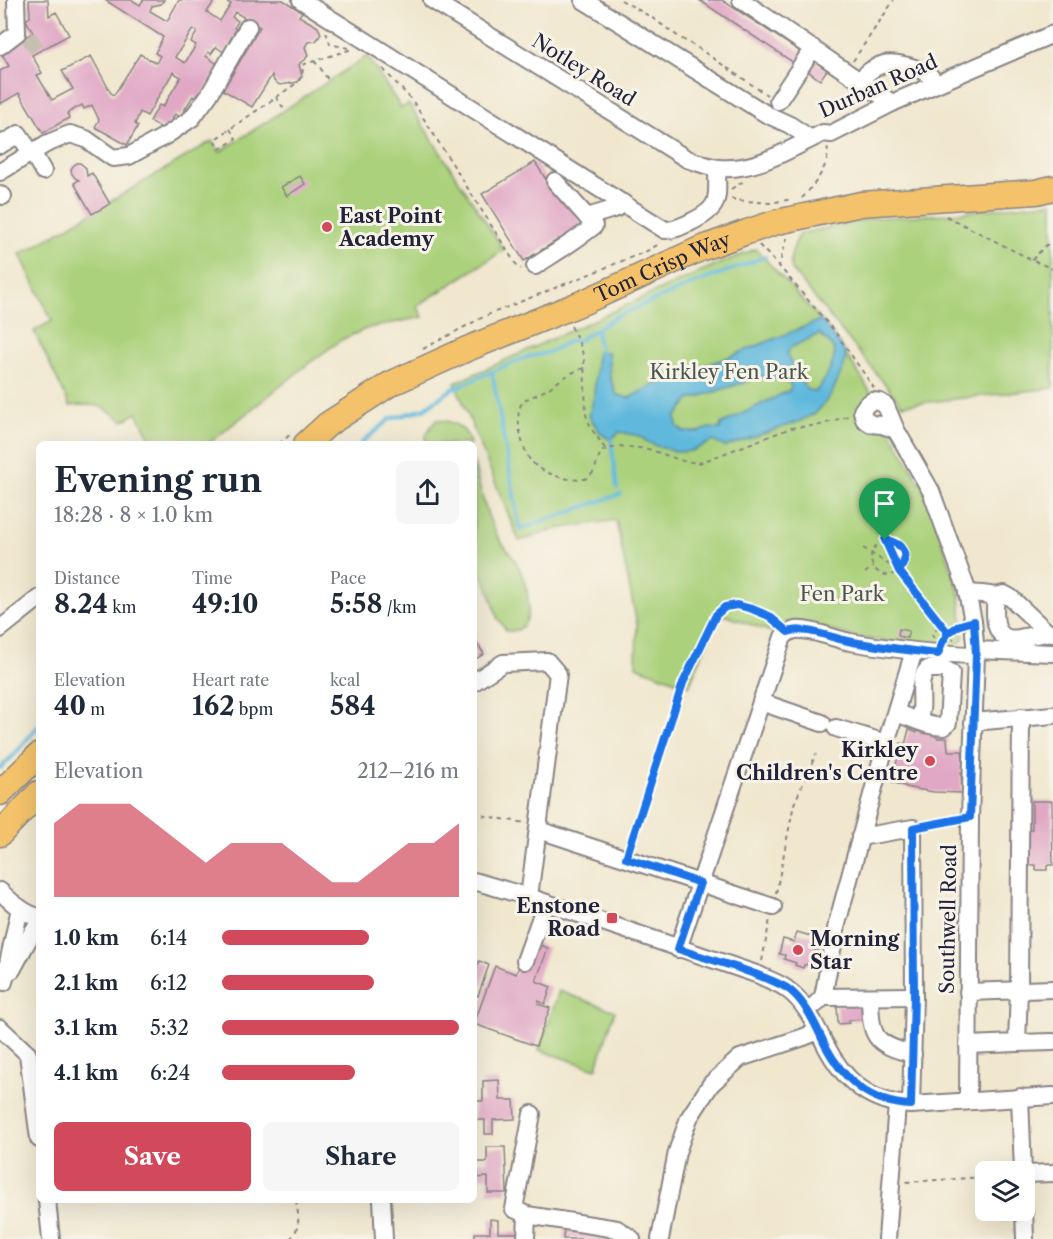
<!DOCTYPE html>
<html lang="en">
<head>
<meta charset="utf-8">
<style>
	body { margin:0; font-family:"Libre Caslon Text",serif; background:#f6f6f7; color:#1f2937; height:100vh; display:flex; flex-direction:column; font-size:22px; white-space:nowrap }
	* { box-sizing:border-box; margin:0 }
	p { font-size:20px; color:#747a83 }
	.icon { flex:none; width:33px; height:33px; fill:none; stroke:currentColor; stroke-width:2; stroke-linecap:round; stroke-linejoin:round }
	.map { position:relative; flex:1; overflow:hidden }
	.details { position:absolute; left:36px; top:441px; width:441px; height:762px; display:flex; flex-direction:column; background:#fff; border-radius:9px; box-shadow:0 6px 24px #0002 }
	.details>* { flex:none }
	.buttons { position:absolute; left:975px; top:1161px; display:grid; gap:12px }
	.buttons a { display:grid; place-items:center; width:60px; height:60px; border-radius:9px; background:#fff; box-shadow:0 6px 24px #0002; font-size:30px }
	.pin { position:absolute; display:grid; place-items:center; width:51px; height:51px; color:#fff; margin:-62px -26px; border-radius:50% 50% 50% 0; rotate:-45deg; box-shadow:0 0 6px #0007 }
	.pin .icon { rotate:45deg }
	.round { display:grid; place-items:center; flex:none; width:63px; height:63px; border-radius:9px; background:#f6f6f7 }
	.summary { display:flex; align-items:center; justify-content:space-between; height:102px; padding:0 18px }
	h1 { font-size:33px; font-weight:700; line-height:45px }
	.figures { display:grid; grid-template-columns:repeat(3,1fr); gap:9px; height:102px; padding:6px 18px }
	.figures div { display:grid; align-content:center }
	.figures b { font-size:26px; font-weight:700 }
	.figures small { font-size:16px; font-weight:400 }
	.figures p { font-size:16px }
	.chart { height:168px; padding:12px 18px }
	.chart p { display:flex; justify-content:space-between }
	.chart svg { width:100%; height:108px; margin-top:6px; fill:#d1495b; opacity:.7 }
	.primary-button { display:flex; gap:12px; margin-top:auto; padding:12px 18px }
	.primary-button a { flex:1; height:69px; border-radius:9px; background:#d1495b; color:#fff; font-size:24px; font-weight:700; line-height:69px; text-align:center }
	.primary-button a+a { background:#f6f6f7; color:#1f2937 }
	ul { padding:0 18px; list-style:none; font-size:20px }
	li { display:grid; grid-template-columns:96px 72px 1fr; align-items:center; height:45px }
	li i { height:15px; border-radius:8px; background:#d1495b }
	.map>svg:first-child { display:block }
	.green { fill:#abd17b; stroke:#667a5b; stroke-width:1.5 }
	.water { fill:#60b9dd; stroke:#416e8c; stroke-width:1.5; fill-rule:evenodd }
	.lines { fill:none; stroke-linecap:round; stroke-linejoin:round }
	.stream { stroke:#60b9dd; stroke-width:4 }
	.building { fill:#e1a8c6; fill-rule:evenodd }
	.minor-tunnel { stroke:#c7c0b1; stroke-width:16; stroke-dasharray:16 8; stroke-linecap:butt }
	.minor-casing { stroke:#898484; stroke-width:20 }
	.highway-casing { stroke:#898484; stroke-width:27 }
	.path { stroke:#898484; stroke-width:2; stroke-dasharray:4.5 4.5; stroke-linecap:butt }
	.minor { stroke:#fff; stroke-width:16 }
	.highway { stroke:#f3c26a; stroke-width:24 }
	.route-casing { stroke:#fff; stroke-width:12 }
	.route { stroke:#1a73e8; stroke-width:8 }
	.poi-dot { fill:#d1495b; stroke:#f7f3e8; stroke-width:2 }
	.labels { text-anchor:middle; stroke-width:6; stroke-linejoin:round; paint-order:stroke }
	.street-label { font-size:20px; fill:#22223b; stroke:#f7f3e8 }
	.poi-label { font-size:20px; font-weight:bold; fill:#22223b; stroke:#f7f3e8; text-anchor:start }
	.park-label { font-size:20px; fill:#4b574e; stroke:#f7f3e8 }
</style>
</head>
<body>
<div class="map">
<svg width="1053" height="1239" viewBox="0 0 1053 1239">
	<rect width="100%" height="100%" fill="#f7f3e8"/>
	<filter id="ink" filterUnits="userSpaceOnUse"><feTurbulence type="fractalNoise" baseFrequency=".0167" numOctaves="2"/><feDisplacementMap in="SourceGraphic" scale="12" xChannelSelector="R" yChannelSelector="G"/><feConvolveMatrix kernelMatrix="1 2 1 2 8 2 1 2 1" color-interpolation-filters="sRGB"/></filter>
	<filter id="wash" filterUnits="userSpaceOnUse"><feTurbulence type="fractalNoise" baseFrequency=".008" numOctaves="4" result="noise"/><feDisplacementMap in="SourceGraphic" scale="24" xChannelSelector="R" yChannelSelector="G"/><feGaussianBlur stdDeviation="1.35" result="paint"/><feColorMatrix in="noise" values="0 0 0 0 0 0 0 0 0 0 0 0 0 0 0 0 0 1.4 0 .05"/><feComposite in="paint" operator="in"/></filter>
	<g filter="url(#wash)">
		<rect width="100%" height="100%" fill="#f0e7ce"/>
		<!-- green -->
		<g class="green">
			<path d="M367 56 401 108 409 104 504 250 417 306 423 317 368 328 341 340 308 364 208 444H153L137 413 123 421C102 405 97 403 70 406L34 331 52 321 20 254 36 246 212 141 220 152Z"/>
			<path d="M1053 202V388L902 405 792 270C787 258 795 245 799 234L874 218 948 214Z"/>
			<polygon points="756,249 817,316 852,363 873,396 858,410 891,432 927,495 960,595 963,640 955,646 925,646 860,638 795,621 778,629 775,633 724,615 716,621 689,686 636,666 637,624 616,520 557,529 519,541 455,383 706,269"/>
			<path d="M436 420C452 420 467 427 470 444H427C423 435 431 427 436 420Z"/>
			<path d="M474 462C478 482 482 501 490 520 493 526 495 532 498 537 505 549 517 558 521 572 528 590 539 633 507 631L498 619 489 590 478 565 474 558Z"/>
			<polygon points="559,991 615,1011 596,1069 539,1050"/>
		</g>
		<!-- water -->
		<path class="water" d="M821 320 846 353 844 366 831 395 816 413 798 422 725 447 713 441C706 444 698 449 690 451 678 454 647 445 640 436L619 432 611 440 601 434 589 416 594 397 597 352H608L610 377 617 395 629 398 669 377 724 359ZM819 334C823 338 831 343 833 348 839 358 822 385 815 392L806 389 787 355 790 348ZM764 376 771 379 784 378 791 385 790 390 721 424 720 429 709 428 699 432H684L677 426 676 417 689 400Z"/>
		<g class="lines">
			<!-- stream -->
			<g class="stream">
				<polyline points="597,329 597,337 601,353"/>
				<polyline points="492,372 520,529 621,494"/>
				<polyline points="611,440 617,488"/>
				<polyline points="360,444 390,419 424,409 452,389 524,358 547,353 570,341 579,340 617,316 693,284 765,257"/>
				<polyline points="0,768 14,755 39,725"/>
			</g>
		</g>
		<g id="blocks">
			<!-- building -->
			<g class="building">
				<path d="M29 0H48L49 16 56 12 69 35 32 55 42 73 37 75 52 100 73 89 62 71 91 56 111 93 114 95 140 54 156 63 160 56 155 53 163 37 105 0H132L140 5 143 0H164L161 4 152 6 150 11 167 21 179 0H215L207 12 220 21 231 4 224 0H283L302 12 299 16 318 27 321 34 316 41 308 42 305 47 308 55 305 60 301 62 299 65 302 76 298 82 280 85 274 81 272 75 252 107 223 90 260 27 235 12 232 17 238 21 234 28 239 32 225 53 216 47 211 54 208 52 206 56 220 66 199 100 193 96 180 117 175 114 165 130 150 121 159 105 163 107 181 77 173 72 147 116 140 112 135 124 138 126 127 145 95 127 99 120 92 105 84 109 82 105 67 113 69 118 43 133 19 93 0 104V71L9 66 0 51 33 33 26 20 30 17ZM193 29 197 32 191 42 196 45 185 63 175 57Z"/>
				<polygon points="699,0 722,0 804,54 797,65"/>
				<polygon points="811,58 827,70 820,80 804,68"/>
				<polygon points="535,162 557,197 563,194 585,229 562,243 559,239 524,261 482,194"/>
				<polygon points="77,163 80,163 86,168 87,176 92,173 110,204 92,214 74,183 79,180 75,178 72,174 71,170 73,166"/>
				<polygon points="300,176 305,184 287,196 281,187"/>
				<polygon points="899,629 909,631 907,638 898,636"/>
				<polygon points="474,638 484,654 474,660"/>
				<polygon points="918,727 933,731 932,734 938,738 947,738 948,751 962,751 965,772 961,772 962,793 934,792 910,788 892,782 901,743 905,745 909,729 917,733"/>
				<polygon points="1032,801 1052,801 1053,865 1047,865 1047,870 1036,870 1036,865 1023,865 1024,829 1032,829"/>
				<polygon points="797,932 814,937 812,941 822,944 819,950 816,949 814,955 818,956 815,966 810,964 804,965 803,968 795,965 796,963 784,959 785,955 779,954 783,939 794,942"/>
				<polygon points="535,943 548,948 536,981 551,987 545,1004 539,1001 538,1004 550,1008 536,1046 474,1024 495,966 516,974 519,966"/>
				<polygon points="479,961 489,965 478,996 474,994 474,975"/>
				<polygon points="868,1003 869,1019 849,1020 849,1023 838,1024 837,1005"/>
				<polygon points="499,1080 500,1100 514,1100 515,1119 493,1120 493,1134 485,1134 485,1120 474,1120 474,1101 483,1101 483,1081"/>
				<polygon points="487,1147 505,1147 507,1193 488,1193 488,1177 474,1178 474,1162 487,1162"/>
				<polygon points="490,1219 498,1220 498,1233 521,1233 521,1239 475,1239 475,1233 490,1233"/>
				<polygon points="564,1229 606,1233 623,1239 563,1239"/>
			</g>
		</g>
	</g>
	<g filter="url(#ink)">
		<use href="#blocks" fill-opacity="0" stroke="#898484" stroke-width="1.5"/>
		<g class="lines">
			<!-- minor-tunnel -->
			<polyline class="minor-tunnel" points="28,36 38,51"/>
			<defs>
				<g id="minor">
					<path d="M301 0 665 230C675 230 682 226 691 222 722 207 717 199 717 168"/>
					<path d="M432 0 687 159C697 162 708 167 719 168 757 171 790 149 823 133L831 134 892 103 1053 34"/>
					<polyline points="583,0 766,114 790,125 811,139"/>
					<polyline points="741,0 892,103"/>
					<polyline points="0,46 17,33 16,0"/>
					<path d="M860 80C867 73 873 67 884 64 894 61 922 68 930 76 932 78 933 81 935 84"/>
					<polyline points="778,101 813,48"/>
					<polyline points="0,145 19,134 31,153"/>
					<polyline points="32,152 43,171"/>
					<polyline points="0,172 46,144 70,134 86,139 113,158 129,156 167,135 192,118 209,95 248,27"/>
					<polyline points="555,181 587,217"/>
					<polyline points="0,195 3,196"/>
					<path d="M535 266C555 253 575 241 594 226L587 217 617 208 623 203"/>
					<polyline points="896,430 882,425 871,424 864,419 862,411 866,405 872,401 880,402 886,406 896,430 931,491 966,587 973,621 976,655 970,817 968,1101"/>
					<path d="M967 593 982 594 996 596C994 614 992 643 1019 638 1031 636 1041 633 1053 633"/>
					<polyline points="996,596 1004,594 1011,598 1048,633"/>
					<polyline points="0,629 39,598"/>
					<polyline points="976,650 1053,653"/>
					<polyline points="474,682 503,663 547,661 558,674 529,897"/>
					<polyline points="761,702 822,723"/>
					<path d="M896 713C912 718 927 727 944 727L948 723 951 673 945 669H928C917 679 923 696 921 710 921 712 918 718 917 719"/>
					<polyline points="973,722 1053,715"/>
					<polyline points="836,728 886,743"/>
					<polyline points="539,830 773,907"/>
					<polyline points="860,837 913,828 914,996 911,1105"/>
					<path d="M474 881 529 897 759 975C768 980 780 983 788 990 806 1003 815 1025 825 1044 843 1080 869 1103 911 1105L1053 1096"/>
					<path d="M0 891C11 902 24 914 39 917"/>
					<path d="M678 949 783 637C786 634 790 631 795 630 809 628 835 639 850 642 892 649 934 654 976 655"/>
					<polyline points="525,961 546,903"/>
					<polyline points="12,970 33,931 39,925"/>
					<polyline points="4,982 20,908"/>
					<polyline points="968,992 1053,989"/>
					<polyline points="823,997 837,924 886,743 914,651"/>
					<path d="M870 997C871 1037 873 1044 913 1054"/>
					<polyline points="816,1004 823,997 914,996"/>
					<polyline points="0,1028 28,1054 39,1139"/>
					<polyline points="1017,1043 1053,1042"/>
					<polyline points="968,1045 1017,1043 1019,990 1021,717"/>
					<polyline points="1020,1097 1023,1172"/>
					<polyline points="532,1114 514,1209 527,1215 617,1229 632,1239"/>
					<polyline points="1024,1174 1053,1173"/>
					<polyline points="47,1200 51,1239"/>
					<polyline points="382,1200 384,1239"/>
					<polyline points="1024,1210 1025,1239"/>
					<polyline points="526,1239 527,1215"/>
					<polyline points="660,1239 677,1152 689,1118 711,1084 740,1058 804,1037 818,1031"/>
					<polyline points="887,1239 897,1104"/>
				</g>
				<g id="highway">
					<path id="s1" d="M306 444 328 424 390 384 467 349 584 302 700 249 747 232 777 222 861 204 1036 192 1053 188"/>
					<polyline points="0,793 39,755"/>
					<polyline points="0,834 39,793"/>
				</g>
			</defs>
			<!-- minor casing -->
			<use href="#minor" class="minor-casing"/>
			<!-- highway casing -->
			<use href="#highway" class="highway-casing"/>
			<!-- path -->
			<g class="path">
				<polyline points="621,0 651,17 679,37 701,50 767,95"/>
				<polyline points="326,32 330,44 348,48"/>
				<polyline points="314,61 321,69 329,81"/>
				<polyline points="853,61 894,0"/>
				<polyline points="383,69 412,100 515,263 521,269"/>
				<polyline points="276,97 284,109"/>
				<path d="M230 129 236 139 220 149 214 140 294 85C301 78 304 75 302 65L352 49"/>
				<polyline points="731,189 744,181"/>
				<polyline points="731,198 735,200 770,203 793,199"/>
				<path d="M802 198C813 187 832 163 827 146"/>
				<polyline points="946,216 1032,260 1053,269"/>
				<polyline points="787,238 779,266 836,333 874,388"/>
				<polyline points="759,245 779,266"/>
				<polyline points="1032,260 1046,245 1053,243"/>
				<polyline points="571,326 581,347 584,359 586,415 591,428 606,450"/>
				<polyline points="423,349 485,316 647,251 661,243"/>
				<path d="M584 368C565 374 556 385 540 393 533 397 525 397 521 405 514 416 523 452 531 461 541 473 573 484 587 478 597 473 596 459 602 451L620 446 648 449 683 461 699 463 791 428 820 425 848 416"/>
				<polyline points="279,444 292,433"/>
				<polyline points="882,532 899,571"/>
				<circle cx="888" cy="558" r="17"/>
				<polyline points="863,548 899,571 954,640"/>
				<polyline points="865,573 873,567"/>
				<polyline points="934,638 932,635 940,624"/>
				<polyline points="944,640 949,633 959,626"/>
				<polyline points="474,814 525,823"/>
				<polyline points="925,826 957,819"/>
				<path d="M630 845 683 683 716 615C719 612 723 608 728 607 744 602 765 613 777 623"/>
				<polyline points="776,893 794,804 816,754"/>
				<polyline points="762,961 770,919"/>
				<polyline points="906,1182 986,1177"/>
				<path d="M290 1239C302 1227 298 1215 296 1200"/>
			</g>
			<!-- minor -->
			<use href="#minor" class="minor"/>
			<!-- highway -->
			<use href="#highway" class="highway"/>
		</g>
	</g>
	<g class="lines" filter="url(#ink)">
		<defs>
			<path id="route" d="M885 540 899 571 948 633 942 643 938 654C908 650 878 647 848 641 830 638 807 626 788 632L769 616 752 609 737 605 725 607 716 615 683 683 626 858 700 883 678 949C697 955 716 961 735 967 752 973 771 979 787 988 805 1000 816 1026 825 1045 844 1081 870 1103 911 1105L914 996 913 828 970 817 976 655 974 621 960 625 948 633 899 571C910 556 904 543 885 540"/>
		</defs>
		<!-- route casing -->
		<use href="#route" class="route-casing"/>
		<!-- route -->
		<use href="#route" class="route"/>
	</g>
	<!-- markers -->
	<g class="poi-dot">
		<circle cx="327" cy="227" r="6"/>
		<circle cx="930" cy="761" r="6"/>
		<rect x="606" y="912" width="12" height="12" rx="3"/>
		<circle cx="798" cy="950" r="6"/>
	</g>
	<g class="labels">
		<!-- street labels -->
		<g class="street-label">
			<text transform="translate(584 70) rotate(32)" y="7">Notley Road</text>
			<text transform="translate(878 86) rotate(-24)" y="7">Durban Road</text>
			<text dy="7" stroke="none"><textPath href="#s1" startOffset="400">Tom Crisp Way</textPath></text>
			<text transform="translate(948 919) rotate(-89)" y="7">Southwell Road</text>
		</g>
		<!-- poi labels -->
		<g class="poi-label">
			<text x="339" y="223">East Point<tspan x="339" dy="23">Academy</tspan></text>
			<text x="918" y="757" text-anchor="end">Kirkley<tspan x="918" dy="23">Children's Centre</tspan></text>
			<text x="600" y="913" text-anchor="end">Enstone<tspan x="600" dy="23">Road</tspan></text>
			<text x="810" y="946">Morning<tspan x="810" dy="23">Star</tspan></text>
		</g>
		<!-- park labels -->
		<g class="park-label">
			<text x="729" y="379">Kirkley Fen Park</text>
			<text x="842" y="601">Fen Park</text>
		</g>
	</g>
</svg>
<div class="buttons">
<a><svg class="icon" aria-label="layers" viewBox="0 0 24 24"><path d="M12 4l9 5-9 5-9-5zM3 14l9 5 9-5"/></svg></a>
</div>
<div class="pin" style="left:885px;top:540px;background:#1e9e55"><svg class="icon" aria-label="arrive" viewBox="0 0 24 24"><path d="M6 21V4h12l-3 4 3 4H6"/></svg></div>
<section class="details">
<div class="summary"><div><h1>Evening run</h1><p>18:28 · 8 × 1.0 km</p></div><a class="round"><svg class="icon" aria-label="share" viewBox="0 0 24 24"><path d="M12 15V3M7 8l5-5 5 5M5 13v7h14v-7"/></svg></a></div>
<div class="figures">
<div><p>Distance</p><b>8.24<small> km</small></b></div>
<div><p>Time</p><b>49:10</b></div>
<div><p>Pace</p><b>5:58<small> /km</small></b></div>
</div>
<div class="figures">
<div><p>Elevation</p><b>40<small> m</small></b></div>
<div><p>Heart rate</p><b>162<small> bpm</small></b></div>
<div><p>kcal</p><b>584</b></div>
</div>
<div class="chart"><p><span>Elevation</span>212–216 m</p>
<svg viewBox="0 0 160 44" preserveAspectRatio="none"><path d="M0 44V14L10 6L20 6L30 6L40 14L50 22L60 30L70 22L80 22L90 22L100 30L110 38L120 38L130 30L140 22L150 22L160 14V44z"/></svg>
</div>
<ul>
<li><b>1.0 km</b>6:14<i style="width:62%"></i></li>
<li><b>2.1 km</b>6:12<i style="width:64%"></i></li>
<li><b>3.1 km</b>5:32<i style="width:100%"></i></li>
<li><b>4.1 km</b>6:24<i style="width:56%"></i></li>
</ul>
<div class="primary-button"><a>Save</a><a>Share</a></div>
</section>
</div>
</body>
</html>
